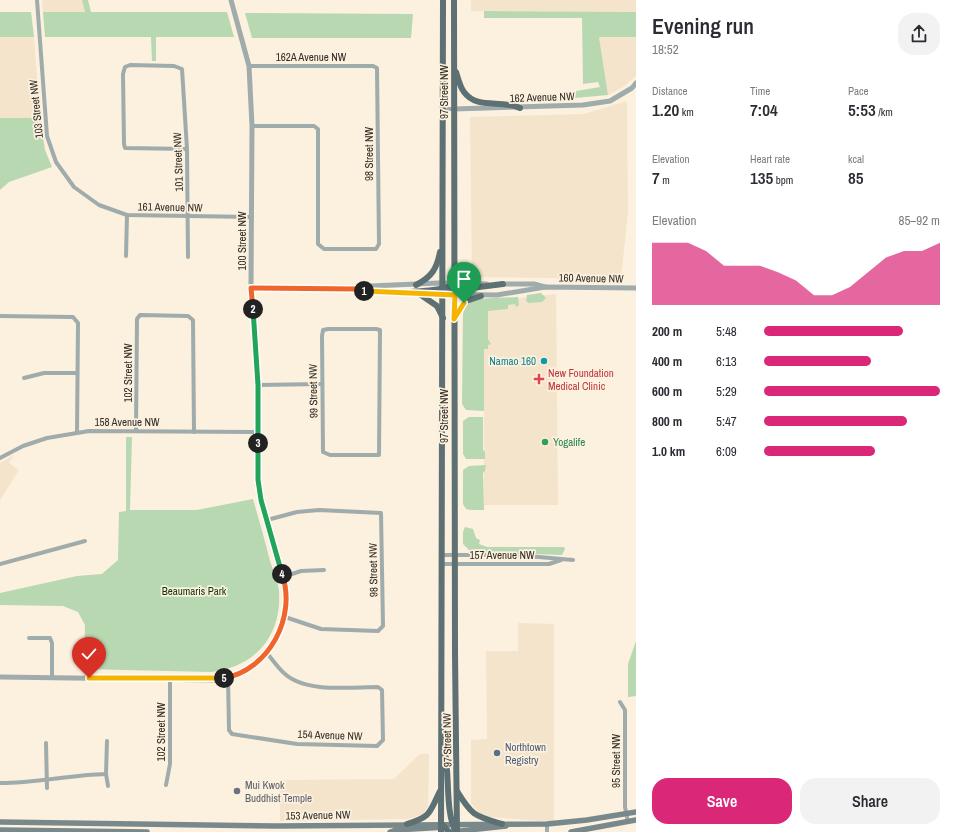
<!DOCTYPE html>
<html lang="en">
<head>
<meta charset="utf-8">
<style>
	body { margin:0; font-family:"Archivo Narrow",sans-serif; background:#f2f2f3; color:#2b2b33; height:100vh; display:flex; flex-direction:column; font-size:15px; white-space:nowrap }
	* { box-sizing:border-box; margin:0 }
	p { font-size:13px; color:#7c7c81 }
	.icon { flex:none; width:22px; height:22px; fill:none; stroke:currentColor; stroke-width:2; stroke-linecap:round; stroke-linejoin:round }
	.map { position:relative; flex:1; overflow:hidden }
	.side { display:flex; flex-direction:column; background:#fff; width:320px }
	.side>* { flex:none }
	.pin { position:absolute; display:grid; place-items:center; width:34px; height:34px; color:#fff; margin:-41px -17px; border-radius:50% 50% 50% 0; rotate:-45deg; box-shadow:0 0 4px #0007 }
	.pin .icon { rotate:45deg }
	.km { position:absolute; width:20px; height:20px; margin:-10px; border-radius:50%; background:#222; color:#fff; font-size:11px; line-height:20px; text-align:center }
	.round { display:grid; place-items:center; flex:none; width:42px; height:42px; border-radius:16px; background:#f2f2f3 }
	.headline { display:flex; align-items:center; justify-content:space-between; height:68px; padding:0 16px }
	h1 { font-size:22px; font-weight:600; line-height:30px }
	.metrics { display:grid; grid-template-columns:repeat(3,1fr); gap:6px; height:68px; padding:4px 16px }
	.metrics div { display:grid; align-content:center }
	.metrics b { font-size:17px; font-weight:600 }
	.metrics small { font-size:11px; font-weight:400 }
	.metrics p { font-size:11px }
	.chart { height:112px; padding:8px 16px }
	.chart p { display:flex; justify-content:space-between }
	.chart svg { width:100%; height:72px; margin-top:4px; fill:#db2777; opacity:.7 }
	.button { display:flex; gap:8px; margin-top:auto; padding:8px 16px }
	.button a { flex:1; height:46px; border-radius:16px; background:#db2777; color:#fff; font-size:16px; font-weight:600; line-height:46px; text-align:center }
	.button a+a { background:#f2f2f3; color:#2b2b33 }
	ul { padding:0 16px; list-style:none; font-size:13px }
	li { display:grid; grid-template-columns:64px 48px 1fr; align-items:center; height:30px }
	li i { height:10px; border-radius:5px; background:#db2777 }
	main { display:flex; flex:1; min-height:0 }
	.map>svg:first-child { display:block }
	.built { fill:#f5e4cc }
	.green { fill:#b7d8b1 }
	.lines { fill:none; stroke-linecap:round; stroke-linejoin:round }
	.minor { stroke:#a0abac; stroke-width:4 }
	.tertiary { stroke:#a0abac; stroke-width:5 }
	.secondary { stroke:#79898b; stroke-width:5.5 }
	.primary { stroke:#5d7073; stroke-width:6 }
	.split-1-casing { stroke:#fff; stroke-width:8 }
	.split-2-casing { stroke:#fff; stroke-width:8 }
	.split-3-casing { stroke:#fff; stroke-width:8 }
	.split-4-casing { stroke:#fff; stroke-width:8 }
	.split-5-casing { stroke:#fff; stroke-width:8 }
	.split-6-casing { stroke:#fff; stroke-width:8 }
	.split-1 { stroke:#f5b400; stroke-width:5 }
	.split-2 { stroke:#f0652b; stroke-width:5 }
	.split-3 { stroke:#22a559; stroke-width:5 }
	.split-4 { stroke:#22a559; stroke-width:5 }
	.split-5 { stroke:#f0652b; stroke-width:5 }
	.split-6 { stroke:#f5b400; stroke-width:5 }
	.culture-dot { fill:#0f9aa8; stroke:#fcf0de; stroke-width:1.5 }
	.health-dot { fill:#e0444e; stroke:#fcf0de; stroke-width:1.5 }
	.leisure-dot { fill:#2e9e5b; stroke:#fcf0de; stroke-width:1.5 }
	.service-dot { fill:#5c6f8a; stroke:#fcf0de; stroke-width:1.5 }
	.worship-dot { fill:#6b7280; stroke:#fcf0de; stroke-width:1.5 }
	.labels { text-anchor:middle; stroke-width:3.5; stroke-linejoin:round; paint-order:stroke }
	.street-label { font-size:11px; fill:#312c25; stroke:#fcf0de }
	.culture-label { font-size:11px; fill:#0d838f; stroke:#fcf0de; text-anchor:end }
	.health-label { font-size:11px; fill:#be3a42; stroke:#fcf0de; text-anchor:start }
	.leisure-label { font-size:11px; fill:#27864d; stroke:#fcf0de; text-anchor:start }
	.park-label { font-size:11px; fill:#0f3607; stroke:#fcf0de }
	.service-label { font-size:11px; fill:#4e5e75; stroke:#fcf0de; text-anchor:start }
	.worship-label { font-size:11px; fill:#5b616d; stroke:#fcf0de; text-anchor:start }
</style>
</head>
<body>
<main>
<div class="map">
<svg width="636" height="832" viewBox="0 0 636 832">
	<rect width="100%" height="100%" fill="#fcf0de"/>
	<!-- built -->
	<g class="built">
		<polygon points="42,0 82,0 85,12 43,12"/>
		<polygon points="471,0 636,0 636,12 471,11"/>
		<polygon points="0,37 34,37 40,118 0,118"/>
		<polygon points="599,37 636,37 636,76 623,87 608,95"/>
		<polygon points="627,101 628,212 621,279 472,277 470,117 584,114"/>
		<polygon points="556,294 558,505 484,505 484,302"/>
		<polygon points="14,455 9,463 19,470 0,500 0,463"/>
		<polygon points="518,623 554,624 554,822 490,817 479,813 471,803 471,740 487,739 486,651 518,651"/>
		<polygon points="420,754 429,754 428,806 423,814 415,817 408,819 280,821 280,780 394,779"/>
	</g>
	<!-- green -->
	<g class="green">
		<polygon points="82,0 88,0 91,12 227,12 234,37 156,37 156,61 152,61 151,37 45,37 43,12 85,12"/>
		<polygon points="484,11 636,12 636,37 599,37 608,95 575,98 576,91 600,87 598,82 583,84 582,18 484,18"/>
		<polygon points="0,12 31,12 34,37 0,37"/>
		<polygon points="245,13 413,14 411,38 252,38"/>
		<polygon points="0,118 40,118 45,150 52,167 9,182 0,190"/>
		<polygon points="541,293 546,298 542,302 529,303 526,301 527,295"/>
		<polygon points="518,297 519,305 516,307 515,304 508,305 508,309 488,311 488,339 491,344 488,345 488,349 484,349 484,411 466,410 462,404 463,314 466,304 475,299"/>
		<polygon points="469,417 483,417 483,450 485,452 485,459 466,459 463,454 463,421"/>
		<path d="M126 437H132L130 510H197L253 499C259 520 265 541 270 561 273 570 278 581 279 591 282 636 255 667 211 672L84 669 85 625 78 612 63 606 0 605V593L77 576 102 574 118 560 119 512 126 511Z"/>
		<polygon points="486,465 485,471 483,473 484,510 470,510 466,509 463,504 463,470 469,466"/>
		<polygon points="465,527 473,529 476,538 480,540 479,544 487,547 564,547 565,549 562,555 471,552 463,544 463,532"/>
		<polygon points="636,641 636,696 628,697 628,664"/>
	</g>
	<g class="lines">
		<!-- minor -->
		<g class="minor">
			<polyline points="37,0 47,136 56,162 74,187 99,205 127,215 252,217"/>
			<polyline points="249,66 373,66 377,68 379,244 376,249 324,249 318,244 318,129 314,126 252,126"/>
			<polyline points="443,109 454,109"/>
			<polyline points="187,149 125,148 124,144 123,74 125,67 130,65 174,66 182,69 187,149 188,257"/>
			<polyline points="126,256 127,215"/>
			<polyline points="0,316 73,317 78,323 77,433"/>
			<polygon points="328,329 376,329 380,330 379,455 330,455 323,452 322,336 323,330"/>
			<polyline points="24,378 44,373 77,373"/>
			<polyline points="259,385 321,384"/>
			<polyline points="136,431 137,319 140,315 188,316 193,320 194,432"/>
			<polyline points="0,458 23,446 47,438 89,431 258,432"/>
			<polyline points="267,520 297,512 319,510 381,513 383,626 378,631 321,629 285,617"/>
			<polyline points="443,555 516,555 573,560"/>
			<polyline points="0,564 85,541"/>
			<polyline points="443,564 549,564 561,560"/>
			<polyline points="283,577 301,571 324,570"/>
			<polyline points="29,638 50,638 52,643 52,678"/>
			<path d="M228 678 229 730 232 734 297 744 377 746 383 740 382 690 378 687C351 687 306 693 285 674 278 668 272 659 267 653"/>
			<polyline points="620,702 625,710 625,807 628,822"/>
			<polyline points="46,743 47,788"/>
			<polyline points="106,774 108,786"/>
			<path d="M0 783C36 783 70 775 106 774L107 741"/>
			<polyline points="166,785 170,764 170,679"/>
			<polyline points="547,824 547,832"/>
		</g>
		<!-- tertiary -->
		<g class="tertiary">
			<polyline points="454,109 583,105 610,101 632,88 636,83"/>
			<polyline points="501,284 534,284 545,287"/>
			<polyline points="251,288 358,289 371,286 438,283 487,284"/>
			<polyline points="358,289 372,292 392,293"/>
			<polyline points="420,294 497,295 545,287 636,288"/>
			<polyline points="0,677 218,680 245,671 263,658 280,630 287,605 284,581 261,500 259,480 259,385 251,288 252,126 249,66 231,0"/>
		</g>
		<!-- secondary -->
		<g class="secondary">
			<polyline points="0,822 276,826 547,824 587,820 636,812"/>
			<polyline points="0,830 147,832"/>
			<polyline points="390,832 396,830 446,827"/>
			<polyline points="451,832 506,826"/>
			<polyline points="571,832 636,820"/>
		</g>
		<!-- primary -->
		<g class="primary">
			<polyline points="454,0 455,654 457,832"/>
			<path d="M456 72C458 78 460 87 464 92 477 110 501 99 520 108"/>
			<path d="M416 285C432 277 437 268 440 252"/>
			<path d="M388 293C400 292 448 292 455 283"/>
			<polyline points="421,295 437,306 443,318"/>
			<polyline points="443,295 455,290 503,284"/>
			<polyline points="455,318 466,301 481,296"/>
			<path d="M443 742C451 769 444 811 456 832"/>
			<path d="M457 791C472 816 475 816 502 824"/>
			<polyline points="441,823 449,832"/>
			<path d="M407 824C432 816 429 813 440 791"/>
			<polyline points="441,832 443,0"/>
		</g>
	</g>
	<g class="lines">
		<defs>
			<polyline id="split-1" points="364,291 455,295 454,319 464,303"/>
			<polyline id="split-2" points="253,309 251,288 358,289 364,291"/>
			<polyline id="split-3" points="253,309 258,385 258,443"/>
			<polyline id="split-4" points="258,443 258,480 261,500 282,574"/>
			<path id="split-5" d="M224 678C269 670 297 617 282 574"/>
			<polyline id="split-6" points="89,678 224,678"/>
		</defs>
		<!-- split-1 casing -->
		<use href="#split-1" class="split-1-casing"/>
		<!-- split-2 casing -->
		<use href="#split-2" class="split-2-casing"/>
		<!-- split-3 casing -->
		<use href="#split-3" class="split-3-casing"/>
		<!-- split-4 casing -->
		<use href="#split-4" class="split-4-casing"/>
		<!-- split-5 casing -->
		<use href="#split-5" class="split-5-casing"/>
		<!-- split-6 casing -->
		<use href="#split-6" class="split-6-casing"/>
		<!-- split-1 -->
		<use href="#split-1" class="split-1"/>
		<!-- split-2 -->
		<use href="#split-2" class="split-2"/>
		<!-- split-3 -->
		<use href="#split-3" class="split-3"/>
		<!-- split-4 -->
		<use href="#split-4" class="split-4"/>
		<!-- split-5 -->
		<use href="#split-5" class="split-5"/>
		<!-- split-6 -->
		<use href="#split-6" class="split-6"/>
	</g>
	<!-- markers -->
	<circle class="culture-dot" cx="544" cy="361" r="4"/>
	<path class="health-dot" d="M537 373h4v4h4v4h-4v4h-4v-4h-4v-4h4z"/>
	<circle class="leisure-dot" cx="545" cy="442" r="4"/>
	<circle class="service-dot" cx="497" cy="753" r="4"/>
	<circle class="worship-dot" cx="237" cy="791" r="4"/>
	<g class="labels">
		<!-- street labels -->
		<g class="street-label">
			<text x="311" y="61">162A Avenue NW</text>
			<text transform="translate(444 92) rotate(-90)" y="4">97 Street NW</text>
			<text transform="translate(542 97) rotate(-2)" y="4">162 Avenue NW</text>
			<text transform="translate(36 109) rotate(-96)" y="4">103 Street NW</text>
			<text transform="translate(369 154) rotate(-90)" y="4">98 Street NW</text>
			<text transform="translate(178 162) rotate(-92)" y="4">101 Street NW</text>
			<text transform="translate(170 207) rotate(1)" y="4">161 Avenue NW</text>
			<text transform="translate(242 241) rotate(-90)" y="4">100 Street NW</text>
			<text transform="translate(591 278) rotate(1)" y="4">160 Avenue NW</text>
			<text transform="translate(128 373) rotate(-90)" y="4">102 Street NW</text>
			<text transform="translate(313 391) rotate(-91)" y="4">99 Street NW</text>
			<text transform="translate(444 416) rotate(-90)" y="4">97 Street NW</text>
			<text x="127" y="426">158 Avenue NW</text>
			<text x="502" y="559">157 Avenue NW</text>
			<text transform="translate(373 570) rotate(-91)" y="4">98 Street NW</text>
			<text transform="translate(161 732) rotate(-90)" y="4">102 Street NW</text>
			<text transform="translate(330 735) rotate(2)" y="4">154 Avenue NW</text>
			<text transform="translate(447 740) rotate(-91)" y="4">97 Street NW</text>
			<text transform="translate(616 761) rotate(-90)" y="4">95 Street NW</text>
			<text transform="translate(318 815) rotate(-1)" y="4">153 Avenue NW</text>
		</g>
		<!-- culture labels -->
		<g class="culture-label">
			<text x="536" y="365">Namao 160</text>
		</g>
		<!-- health labels -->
		<g class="health-label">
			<text x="548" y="377">New Foundation<tspan x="548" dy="13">Medical Clinic</tspan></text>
		</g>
		<!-- leisure labels -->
		<g class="leisure-label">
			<text x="553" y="446">Yogalife</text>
		</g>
		<!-- park labels -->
		<g class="park-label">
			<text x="194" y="595">Beaumaris Park</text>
		</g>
		<!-- service labels -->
		<g class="service-label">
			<text x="505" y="751">Northtown<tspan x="505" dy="13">Registry</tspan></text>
		</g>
		<!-- worship labels -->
		<g class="worship-label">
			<text x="245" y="789">Mui Kwok<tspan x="245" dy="13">Buddhist Temple</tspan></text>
		</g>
	</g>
</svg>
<div class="pin" style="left:464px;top:303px;background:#1e9e55"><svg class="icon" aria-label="arrive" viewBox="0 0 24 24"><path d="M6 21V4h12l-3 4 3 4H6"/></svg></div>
<div class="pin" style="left:89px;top:678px;background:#d93025"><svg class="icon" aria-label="check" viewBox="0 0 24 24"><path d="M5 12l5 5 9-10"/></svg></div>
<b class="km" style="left:364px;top:291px">1</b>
<b class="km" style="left:253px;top:309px">2</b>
<b class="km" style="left:258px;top:443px">3</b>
<b class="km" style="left:282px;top:574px">4</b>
<b class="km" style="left:224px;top:678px">5</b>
</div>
<section class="side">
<div class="headline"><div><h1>Evening run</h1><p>18:52</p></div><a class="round"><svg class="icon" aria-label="share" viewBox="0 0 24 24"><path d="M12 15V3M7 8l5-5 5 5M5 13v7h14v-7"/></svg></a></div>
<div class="metrics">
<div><p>Distance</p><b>1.20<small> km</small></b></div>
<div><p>Time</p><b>7:04</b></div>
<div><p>Pace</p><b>5:53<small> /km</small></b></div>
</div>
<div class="metrics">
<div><p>Elevation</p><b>7<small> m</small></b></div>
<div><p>Heart rate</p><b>135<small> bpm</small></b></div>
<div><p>kcal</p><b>85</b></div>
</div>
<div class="chart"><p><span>Elevation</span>85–92 m</p>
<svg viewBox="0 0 160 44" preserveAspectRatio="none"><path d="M0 44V6L10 6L20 6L30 11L40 20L50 20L60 20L70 24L80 29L90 38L100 38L110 33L120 24L130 15L140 11L150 11L160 6V44z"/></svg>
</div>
<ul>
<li><b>200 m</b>5:48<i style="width:79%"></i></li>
<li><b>400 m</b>6:13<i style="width:61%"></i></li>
<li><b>600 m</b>5:29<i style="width:100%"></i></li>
<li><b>800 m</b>5:47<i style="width:81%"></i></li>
<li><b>1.0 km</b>6:09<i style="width:63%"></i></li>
</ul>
<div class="button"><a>Save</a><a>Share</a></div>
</section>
</main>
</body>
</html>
